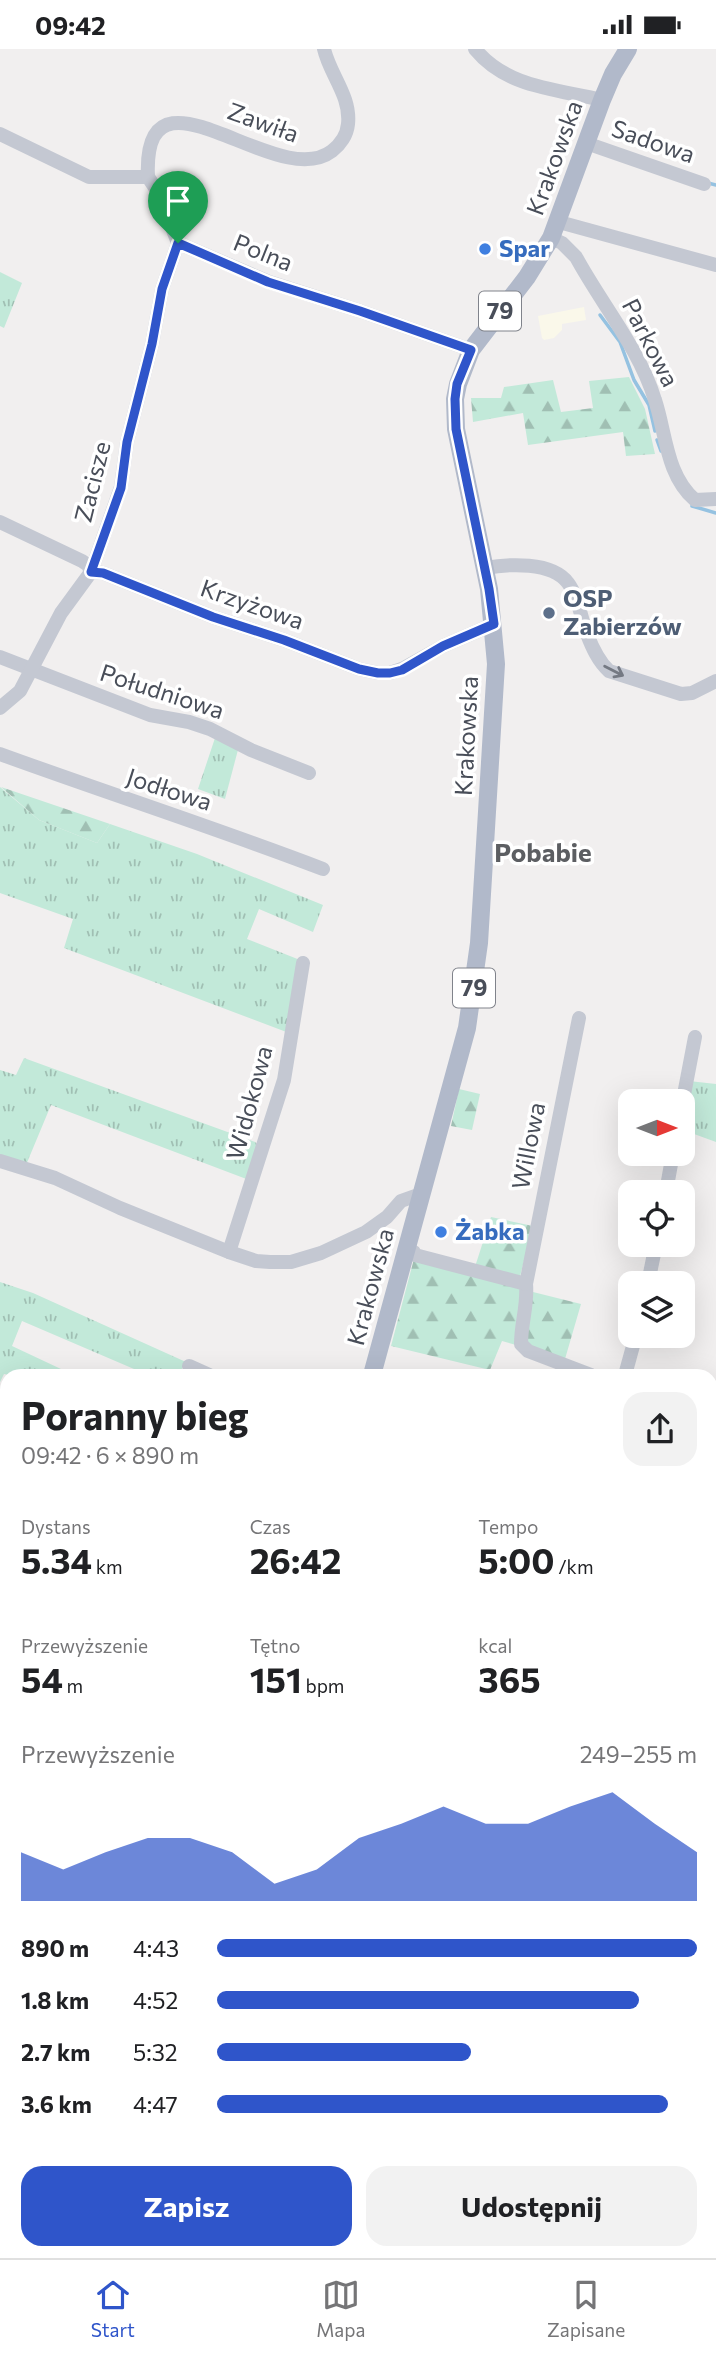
<!DOCTYPE html>
<html lang="pl">
<head>
<meta charset="utf-8">
<style>
	body { margin:0; font-family:Commissioner,sans-serif; background:#f2f2f2; color:#202124; height:100vh; display:flex; flex-direction:column; font-size:26px; white-space:nowrap }
	* { box-sizing:border-box; margin:0 }
	p { font-size:23px; color:#757577 }
	.icon { flex:none; width:38px; height:38px; fill:none; stroke:currentColor; stroke-width:2; stroke-linecap:round; stroke-linejoin:round }
	.map { position:relative; flex:1; overflow:hidden }
	.sheet { position:absolute; left:0px; top:1320px; width:718px; height:891px; display:flex; flex-direction:column; background:#fff; border-radius:21px 21px 0 0; box-shadow:0 7px 28px #0002 }
	.sheet>* { flex:none }
	.needle { width:46px; rotate:90deg }
	.fabs { position:absolute; left:618px; top:1040px; display:grid; gap:14px }
	.fabs a { display:grid; place-items:center; width:77px; height:77px; border-radius:14px; background:#fff; box-shadow:0 7px 28px #0002; font-size:35px }
	.pin { position:absolute; display:grid; place-items:center; width:60px; height:60px; color:#fff; margin:-72px -30px; border-radius:50% 50% 50% 0; rotate:-45deg; box-shadow:0 0 7px #0007 }
	.pin .icon { rotate:45deg }
	.round { display:grid; place-items:center; flex:none; width:74px; height:74px; border-radius:21px; background:#f2f2f2 }
	.summary { display:flex; align-items:center; justify-content:space-between; height:119px; padding:0 21px }
	h1 { font-size:38px; font-weight:700; line-height:52px }
	.metrics { display:grid; grid-template-columns:repeat(3,1fr); gap:10px; height:119px; padding:7px 21px }
	.metrics div { display:grid; align-content:center }
	.metrics b { font-size:35px; font-weight:700 }
	.metrics small { font-size:19px; font-weight:400 }
	.metrics p { font-size:19px }
	.chart { height:196px; padding:14px 21px }
	.chart p { display:flex; justify-content:space-between }
	.chart svg { width:100%; height:126px; margin-top:7px; fill:#2f55ca; opacity:.7 }
	.primary-button { display:flex; gap:14px; margin-top:auto; padding:14px 21px }
	.primary-button a { flex:1; height:80px; border-radius:21px; background:#2f55ca; color:#fff; font-size:28px; font-weight:700; line-height:80px; text-align:center }
	.primary-button a+a { background:#f2f2f2; color:#202124 }
	ul { padding:0 21px; list-style:none; font-size:23px }
	li { display:grid; grid-template-columns:112px 84px 1fr; align-items:center; height:52px }
	li i { height:18px; border-radius:9px; background:#2f55ca }
	.status { display:flex; justify-content:space-between; align-items:center; height:49px; padding:0 35px; background:#fff; direction:ltr }
	.status svg { height:19px; fill:currentColor }
	.dock { display:flex; justify-content:space-around; align-items:center; height:98px; border-top:2px solid #e0e0e0; background:#fff; font-size:19px; color:#757577 }
	.dock a { display:grid; justify-items:center; gap:4px }
	.dock .active { color:#2f55ca }
	.map>svg:first-child { display:block }
	.commercial { fill:#faf8ea }
	.grass { fill:url(#grass-tufts) }
	.forest { fill:url(#forest-firs) }
	.lines { fill:none; stroke-linecap:round; stroke-linejoin:round }
	.stream { stroke:#95c2e1; stroke-width:3.5 }
	.river { stroke:#95c2e1; stroke-width:19 }
	.minor { stroke:#c4c8d2; stroke-width:14 }
	.major { stroke:#b1b9ca; stroke-width:18 }
	.rail-casing { stroke:#b1b3b8; stroke-width:6 }
	.rail { stroke:#fff; stroke-width:3.5; stroke-dasharray:10; stroke-linecap:butt }
	.oneway { stroke:#747983 }
	.route-casing { stroke:#fff; stroke-width:14 }
	.route { stroke:#2f55ca; stroke-width:9 }
	.shop-dot { fill:#3f7fe0; stroke:#fff; stroke-width:2.5 }
	.service-dot { fill:#5c6f8a; stroke:#fff; stroke-width:2.5 }
	.labels { text-anchor:middle; stroke-width:7; stroke-linejoin:round; paint-order:stroke }
	.shield { fill:#fff; stroke:#80838b; stroke-width:2 }
	.shield-label { font-size:23px; font-weight:bold; fill:#494e59 }
	.street-label { font-size:24px; fill:#494e59; stroke:#fff }
	.shop-label { font-size:24px; font-weight:bold; fill:#366cbe; stroke:#fff; text-anchor:start }
	.service-label { font-size:24px; font-weight:bold; fill:#4e5e75; stroke:#fff; text-anchor:start }
	.neighbourhood-label { font-size:26px; font-weight:bold; fill:#5c5e62; stroke:#fff }
</style>
</head>
<body>
<div class="status"><b>09:42</b><svg viewBox="0 0 49 12"><path d="M0 12V9h3v3zM5 12V6h3v6zM10 12V3h3v9zM15 12V0h3v12zM26 1h20v11H26zM47 4h2v5h-2z"/></svg></div>
<div class="map">
<svg width="716" height="2209" viewBox="0 0 716 2209">
	<defs>
		<pattern id="grass-tufts" width="24" height="20" patternUnits="userSpaceOnUse" patternTransform="scale(1.75)"><rect width="24" height="20" fill="#c2e9d9"/><path d="M3 7l-1-3M5 7V3M7 7l1-3M15 17l-1-3M17 17v-4M19 17l1-3" fill="none" stroke="#a0bfb3"/></pattern>
		<pattern id="forest-firs" width="22" height="20" patternUnits="userSpaceOnUse" patternTransform="scale(1.75)"><rect width="22" height="20" fill="#c2e9d9"/><path d="M5 1l3.5 6h-7zM16 11l3.5 6h-7z" fill="#a0bfb3"/></pattern>
	</defs>
	<rect width="100%" height="100%" fill="#f1efef"/>
	<!-- commercial -->
	<polygon class="commercial" points="584,258 586,271 562,275 562,281 554,289 544,291 542,289 538,267"/>
	<!-- grass -->
	<g class="grass">
		<polygon points="0,223 22,234 4,279 0,277"/>
		<polygon points="216,686 239,697 225,750 198,740"/>
		<polygon points="0,738 39,771 97,794 110,775 197,805 323,856 313,883 259,860 247,890 300,911 289,984 64,899 73,870 0,844"/>
		<polygon points="24,1009 255,1093 260,1098 249,1131 51,1056 26,1116 0,1107 0,1021 16,1026"/>
		<polygon points="689,1032 716,1035 716,1093 683,1081"/>
		<polygon points="0,1233 33,1244 186,1313 178,1326 148,1326 22,1272 12,1297 61,1320 58,1326 9,1326 4,1325 0,1333"/>
		<polygon points="711,1530 716,1533 716,1971 711,1976"/>
		<polygon points="7,2157 7,2203 146,2203 138,2209 0,2209 0,2163"/>
	</g>
	<!-- forest -->
	<g class="forest">
		<polygon points="629,328 645,360 655,405 626,407 623,383 528,396 523,364 473,373 471,349 501,349 504,338 553,331 561,363 593,359 589,332"/>
		<polygon points="1,738 110,775 97,794 39,771"/>
		<polygon points="459,1040 480,1045 472,1081 451,1077"/>
		<polygon points="491,1168 533,1177 517,1239 581,1255 565,1310 502,1292 490,1321 391,1297 415,1206 473,1224"/>
		<polygon points="7,1859 7,1935 0,1945 0,1863"/>
	</g>
	<g class="lines">
		<!-- stream -->
		<g class="stream">
			<polyline points="708,134 716,136"/>
			<polyline points="600,266 620,293 634,331 649,356 655,382"/>
			<polyline points="657,391 661,402"/>
			<polyline points="692,457 716,464"/>
			<polyline points="710,1965 716,1960"/>
			<polyline points="710,2053 716,2056"/>
			<polyline points="154,2203 158,2209"/>
		</g>
		<!-- river -->
		<g class="river">
			<polyline points="710,1700 716,1693"/>
			<polyline points="0,2081 7,2087"/>
		</g>
		<!-- minor -->
		<g class="minor">
			<path d="M475 0C507 39 556 40 602 51"/>
			<polyline points="0,85 89,128 148,128 158,143 178,194 269,233 360,262 471,301"/>
			<polyline points="586,94 704,135"/>
			<path d="M148 128C142 0 276 145 332 102 340 96 347 86 348 75 351 47 330 26 324 0"/>
			<polyline points="559,173 716,216"/>
			<path d="M551 189 562 194 576 208C602 256 639 299 655 351 666 384 666 426 695 451L716 450"/>
			<polyline points="0,473 82,512 88,516 91,523 103,524 213,568 284,591 359,620 378,624 390,624 402,620 443,597 494,575"/>
			<path d="M485 519C508 515 552 512 568 534 578 547 581 569 587 585 592 598 598 612 609 622L681 645 692 644 716 632"/>
			<polyline points="0,608 150,666 189,673 210,680 251,701 309,724"/>
			<polyline points="0,659 20,642 61,564 91,523 121,438 127,393 152,295 162,240 178,194"/>
			<path d="M0 705C107 744 216 779 323 820"/>
			<path d="M579 969 526 1235C528 1256 521 1274 521 1295L528 1302 591 1326"/>
			<polyline points="682,1056 695,988"/>
			<polyline points="0,1112 55,1129 120,1159 229,1203 256,1212 270,1213 291,1213 321,1204 366,1183 387,1168 401,1152 415,1147 421,1148"/>
			<polyline points="666,1143 673,1104"/>
			<polyline points="407,1201 414,1203 415,1206 526,1235"/>
			<polyline points="229,1203 284,1031 303,914"/>
			<polyline points="648,1234 656,1195"/>
			<polyline points="189,1317 209,1326"/>
			<polyline points="625,1326 636,1286"/>
			<polyline points="710,1401 716,1393"/>
			<polyline points="0,1503 7,1506"/>
			<polyline points="0,1738 7,1738"/>
		</g>
		<!-- major -->
		<g class="major">
			<polyline points="372,1326 467,979 479,894 496,615 489,540 456,380 455,350 458,335 471,301 527,228 551,189 602,51 613,25 628,0"/>
			<polyline points="0,1846 7,1841"/>
		</g>
		<defs>
			<g id="rail">
				<polyline points="710,1367 716,1359"/>
				<polyline points="0,2129 7,2123"/>
			</g>
		</defs>
		<!-- rail casing -->
		<use href="#rail" class="rail-casing"/>
		<!-- rail -->
		<use href="#rail" class="rail"/>
	</g>
	<!-- one-way arrows -->
	<defs><path id="oneway-shaft" d="M-6 0H5M1.5-3L5.5 0L1.5 3" fill="none" stroke-width="1.6" stroke-linecap="round" stroke-linejoin="round" transform="scale(1.75)"/></defs>
	<use class="oneway" href="#oneway-shaft" transform="translate(614 622) rotate(27)"/>
	<g class="lines">
		<defs>
			<polygon id="route" points="178,194 268,233 360,262 471,301 457,335 455,350 456,380 489,540 494,575 443,597 402,621 390,624 378,624 359,620 284,591 213,568 103,524 91,523 121,439 127,393 152,295 162,240"/>
		</defs>
		<!-- route casing -->
		<use href="#route" class="route-casing"/>
		<!-- route -->
		<use href="#route" class="route"/>
	</g>
	<!-- markers -->
	<g class="shop-dot">
		<circle cx="485" cy="200" r="7"/>
		<circle cx="441" cy="1183" r="7"/>
	</g>
	<circle class="service-dot" cx="549" cy="564" r="7"/>
	<g class="labels">
		<!-- shield labels -->
		<g class="shield">
			<rect x="479" y="242.5" width="42" height="39" rx="5"/>
			<rect x="453" y="919.5" width="42" height="39" rx="5"/>
		</g>
		<g class="shield-label">
			<text x="500" y="270">79</text>
			<text x="474" y="947">79</text>
		</g>
		<!-- street labels -->
		<g class="street-label">
			<text transform="translate(263 74) rotate(20)" y="8">Zawiła</text>
			<text transform="translate(653 93) rotate(19)" y="8">Sadowa</text>
			<text transform="translate(555 109) rotate(-70)" y="8">Krakowska</text>
			<text transform="translate(263 204) rotate(22)" y="8">Polna</text>
			<text transform="translate(650 294) rotate(63)" y="8">Parkowa</text>
			<text transform="translate(93 433) rotate(-76)" y="8">Zacisze</text>
			<text transform="translate(252 556) rotate(19)" y="8">Krzyżowa</text>
			<text transform="translate(162 643) rotate(18)" y="8">Południowa</text>
			<text transform="translate(467 687) rotate(-87)" y="8">Krakowska</text>
			<text transform="translate(169 741) rotate(18)" y="8">Jodłowa</text>
			<text transform="translate(250 1054) rotate(-75)" y="8">Widokowa</text>
			<text transform="translate(529 1097) rotate(-79)" y="8">Willowa</text>
			<text transform="translate(371 1238) rotate(-75)" y="8">Krakowska</text>
		</g>
		<!-- shop labels -->
		<g class="shop-label">
			<text x="499" y="208">Spar</text>
			<text x="455" y="1191">Żabka</text>
		</g>
		<!-- service labels -->
		<g class="service-label">
			<text x="563" y="558">OSP<tspan x="563" dy="28">Zabierzów</tspan></text>
		</g>
		<!-- neighbourhood labels -->
		<g class="neighbourhood-label">
			<text x="543" y="813">Pobabie</text>
		</g>
	</g>
</svg>
<div class="fabs">
<a><svg class="needle" viewBox="-14 -14 28 28"><path d="M0-13l5 13h-10z" fill="#e53935"/><path d="M0 13l5-13h-10z" fill="#757577"/></svg></a>
<a><svg class="icon" aria-label="locate" viewBox="0 0 24 24"><circle cx="12" cy="12" r="6"/><path d="M12 2v4M12 18v4M2 12h4M18 12h4"/></svg></a>
<a><svg class="icon" aria-label="layers" viewBox="0 0 24 24"><path d="M12 4l9 5-9 5-9-5zM3 14l9 5 9-5"/></svg></a>
</div>
<div class="pin" style="left:178px;top:194px;background:#1e9e55"><svg class="icon" aria-label="arrive" viewBox="0 0 24 24"><path d="M6 21V4h12l-3 4 3 4H6"/></svg></div>
<section class="sheet">
<div class="summary"><div><h1>Poranny bieg</h1><p>09:42 · 6 × 890 m</p></div><a class="round"><svg class="icon" aria-label="share" viewBox="0 0 24 24"><path d="M12 15V3M7 8l5-5 5 5M5 13v7h14v-7"/></svg></a></div>
<div class="metrics">
<div><p>Dystans</p><b>5.34<small> km</small></b></div>
<div><p>Czas</p><b>26:42</b></div>
<div><p>Tempo</p><b>5:00<small> /km</small></b></div>
</div>
<div class="metrics">
<div><p>Przewyższenie</p><b>54<small> m</small></b></div>
<div><p>Tętno</p><b>151<small> bpm</small></b></div>
<div><p>kcal</p><b>365</b></div>
</div>
<div class="chart"><p><span>Przewyższenie</span>249–255 m</p>
<svg viewBox="0 0 160 44" preserveAspectRatio="none"><path d="M0 44V27L10 33L20 27L30 22L40 22L50 27L60 38L70 33L80 22L90 17L100 11L110 17L120 17L130 11L140 6L150 17L160 27V44z"/></svg>
</div>
<ul>
<li><b>890 m</b>4:43<i style="width:100%"></i></li>
<li><b>1.8 km</b>4:52<i style="width:88%"></i></li>
<li><b>2.7 km</b>5:32<i style="width:53%"></i></li>
<li><b>3.6 km</b>4:47<i style="width:94%"></i></li>
</ul>
<div class="primary-button"><a>Zapisz</a><a>Udostępnij</a></div>
</section>
</div>
<nav class="dock">
<a class="active"><svg class="icon" aria-label="home" viewBox="0 0 24 24"><path d="M3 11l9-7 9 7M6 9v11h12V9"/></svg>Start</a>
<a><svg class="icon" aria-label="map" viewBox="0 0 24 24"><path d="M3 6l6-2 6 2 6-2v14l-6 2-6-2-6 2zM9 4v14M15 6v14"/></svg>Mapa</a>
<a><svg class="icon" aria-label="saved" viewBox="0 0 24 24"><path d="M7 4h10v16l-5-4-5 4z"/></svg>Zapisane</a>
</nav>
</body>
</html>
